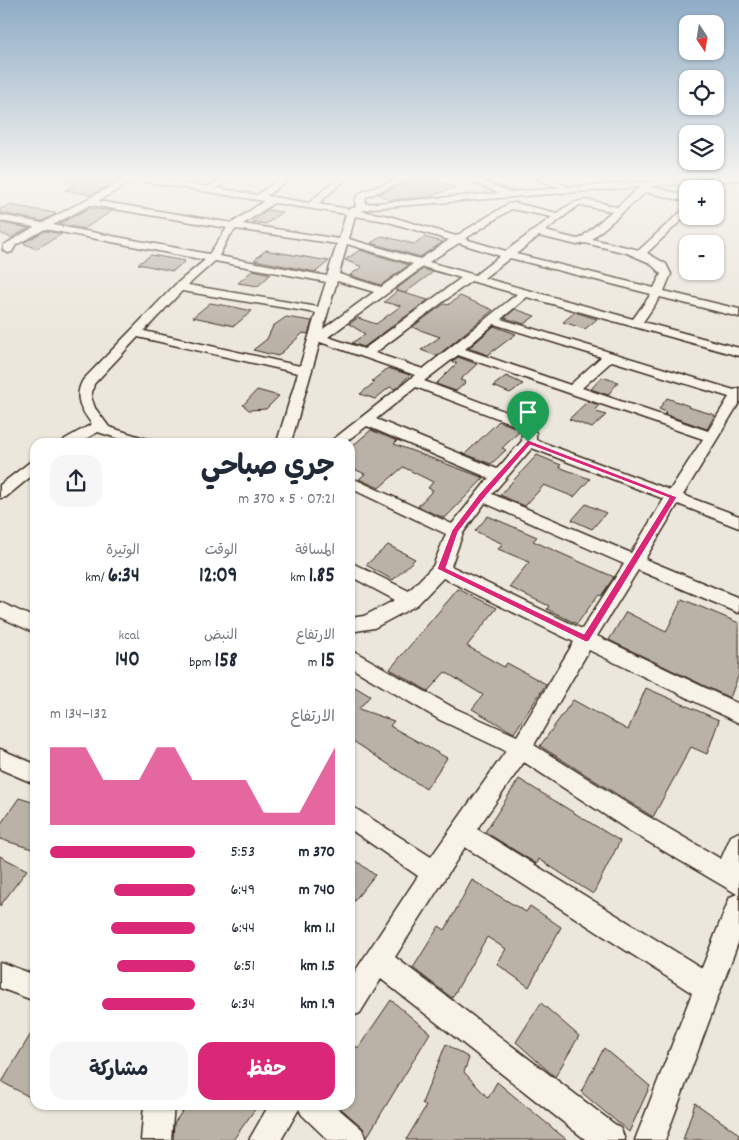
<!DOCTYPE html>
<html lang="ar">
<head>
<meta charset="utf-8">
<style>
	body { margin:0; font-family:Dekko,"Playpen Sans Arabic",sans-serif; background:#f6f6f7; color:#1f2937; direction:rtl; height:100vh; display:flex; flex-direction:column; font-size:19px; white-space:nowrap }
	* { box-sizing:border-box; margin:0 }
	p { font-size:16px; color:#747a83 }
	.icon { flex:none; width:28px; height:28px; fill:none; stroke:currentColor; stroke-width:2; stroke-linecap:round; stroke-linejoin:round }
	.map { position:relative; flex:1; overflow:hidden; direction:ltr }
	.sheet { position:absolute; left:30px; top:438px; width:325px; height:672px; display:flex; flex-direction:column; background:#fff; border-radius:15px; box-shadow:0 1px 4px #0004; direction:rtl }
	.sheet>* { flex:none }
	.needle { width:32px; rotate:168deg }
	.tools { position:absolute; left:679px; top:15px; display:grid; gap:10px }
	.tools a { display:grid; place-items:center; width:45px; height:45px; border-radius:10px; background:#fff; box-shadow:0 1px 4px #0004; font-size:25px }
	.pin { position:absolute; display:grid; place-items:center; width:42px; height:42px; color:#fff; margin:-51px -21px; border-radius:50% 50% 50% 0; rotate:-45deg; box-shadow:0 0 5px #0007 }
	.pin .icon { rotate:45deg }
	.round { display:grid; place-items:center; flex:none; width:52px; height:52px; border-radius:15px; background:#f6f6f7 }
	.overview { display:flex; align-items:center; justify-content:space-between; height:85px; padding:0 20px }
	h1 { font-size:28px; font-weight:700; line-height:38px }
	.figures { display:grid; grid-template-columns:repeat(3,1fr); gap:8px; height:85px; padding:5px 20px }
	.figures div { display:grid; align-content:center }
	.figures b { font-size:21px; font-weight:700 }
	.figures small { font-size:14px; font-weight:400 }
	.figures p { font-size:14px }
	.chart { height:140px; padding:10px 20px }
	.chart p { display:flex; justify-content:space-between }
	.chart svg { width:100%; height:90px; margin-top:5px; fill:#db2777; opacity:.7 }
	.button { display:flex; gap:10px; margin-top:auto; padding:10px 20px }
	.button a { flex:1; height:58px; border-radius:15px; background:#db2777; color:#fff; font-size:20px; font-weight:700; line-height:58px; text-align:center }
	.button a+a { background:#f6f6f7; color:#1f2937 }
	ul { padding:0 20px; list-style:none; font-size:16px }
	li { display:grid; grid-template-columns:80px 60px 1fr; align-items:center; height:38px }
	li i { height:12px; border-radius:6px; background:#db2777 }
	.map>svg:first-child { display:block }
	.building { fill:#bab2a7; stroke:#3b2a1e }
	.lines { fill:none; stroke-linecap:round; stroke-linejoin:round }
	.street-casing { stroke:#3b2a1e; stroke-width:3 }
	.street { fill:#f7f3e8; fill-rule:evenodd }
	.route { fill:#db2777; stroke:#fff; fill-rule:evenodd }
</style>
</head>
<body>
<div class="map">
<svg width="739" height="1140" viewBox="0 0 739 1140">
	<rect width="100%" height="100%" fill="#ece7dc"/>
	<filter id="ink" filterUnits="userSpaceOnUse"><feTurbulence type="fractalNoise" baseFrequency=".02" numOctaves="2"/><feDisplacementMap in="SourceGraphic" scale="10" xChannelSelector="R" yChannelSelector="G"/><feConvolveMatrix kernelMatrix="1 2 1 2 8 2 1 2 1" color-interpolation-filters="sRGB"/></filter>
	<g filter="url(#ink)">
		<!-- building -->
		<g class="building">
			<polygon points="65,176 103,176 121,179 91,195 65,190 77,184 65,181"/>
			<polygon points="427,177 455,187 429,197 391,200 377,194"/>
			<polygon points="9,205 55,213 56,214 42,221 0,213 0,209"/>
			<polygon points="89,208 112,211 84,229 59,224"/>
			<polygon points="267,210 282,212 266,224 252,222"/>
			<polygon points="0,223 29,228 11,238 0,233"/>
			<polygon points="45,231 62,234 36,249 23,243"/>
			<polygon points="382,236 414,244 424,237 443,242 420,257 371,243"/>
			<polygon points="266,250 270,251 329,261 316,272 254,260"/>
			<polygon points="360,250 409,265 381,285 350,275 362,267 345,260"/>
			<polygon points="151,255 185,261 173,271 138,264"/>
			<polygon points="423,269 433,272 405,293 395,290"/>
			<polygon points="253,270 271,274 258,286 238,283"/>
			<polygon points="397,291 428,300 364,347 352,343 365,334 349,324 358,318 376,324 401,306 384,302"/>
			<polygon points="460,296 493,310 437,356 421,350 440,337 412,327 444,304 448,305"/>
			<polygon points="210,303 234,307 252,311 234,326 193,317"/>
			<polygon points="515,309 535,316 524,324 505,318"/>
			<polygon points="575,312 590,317 597,319 585,329 563,322"/>
			<polygon points="286,317 312,321 308,334 303,333 278,356 253,350 267,339 273,326"/>
			<polygon points="494,326 516,334 488,355 469,348"/>
			<polygon points="458,357 477,364 460,380 466,382 456,391 436,384 457,363 452,362"/>
			<polygon points="388,368 410,375 395,389 390,387 375,399 360,394 375,382 372,381"/>
			<polygon points="506,376 523,384 510,393 493,386"/>
			<polygon points="602,377 618,382 608,395 591,389"/>
			<polygon points="257,390 279,396 266,409 249,410 243,405"/>
			<polygon points="667,398 689,406 688,407 715,415 707,429 664,414 666,412 659,409"/>
			<polygon points="522,399 546,408 531,421 509,411"/>
			<polygon points="588,401 599,405 594,411 606,415 592,428 569,419"/>
			<polygon points="499,421 517,428 519,432 502,448 506,450 491,464 465,454"/>
			<polygon points="371,430 397,441 394,444 484,478 445,518 434,514 418,506 433,490 428,488 433,482 403,467 379,488 359,479 365,474 350,467 350,448"/>
			<polygon points="537,455 561,465 559,467 590,479 574,497 544,485 525,506 500,495"/>
			<polygon points="586,504 606,513 592,529 572,520"/>
			<polygon points="488,516 537,537 533,541 614,577 601,596 598,595 577,624 547,609 549,606 509,587 529,562 498,549 503,544 475,531"/>
			<polygon points="388,545 415,559 393,580 366,565"/>
			<polygon points="458,589 497,608 467,646 504,667 507,663 546,684 514,733 472,709 483,695 445,672 428,691 390,669"/>
			<polygon points="682,599 739,623 739,674 730,698 609,640 626,612 666,632"/>
			<polygon points="350,684 370,696 359,709 394,721 390,726 447,758 426,789 350,739"/>
			<polygon points="646,688 719,720 707,754 691,747 653,817 540,746 573,700 628,730"/>
			<polygon points="519,779 620,841 593,894 539,859 537,864 485,832"/>
			<polygon points="19,798 35,803 35,850 0,839 0,825"/>
			<polygon points="0,856 27,870 0,906"/>
			<polygon points="350,856 375,875 350,906"/>
			<polygon points="472,880 526,912 530,906 561,927 529,987 497,964 506,949 487,937 452,998 413,968 439,926 445,930"/>
			<polygon points="391,1000 430,1033 367,1137 363,1128 337,1105 350,1105 350,1055 356,1046 358,1048"/>
			<polygon points="541,1003 579,1036 555,1077 516,1042"/>
			<polygon points="35,1027 35,1100 2,1082"/>
			<polygon points="446,1044 469,1058 464,1072 488,1098 497,1082 567,1140 406,1140 426,1106 422,1103"/>
			<polygon points="604,1048 650,1086 629,1132 581,1092"/>
			<polygon points="695,1103 739,1134 739,1140 683,1140"/>
			<polygon points="187,1105 258,1105 233,1140 173,1140 174,1123"/>
		</g>
		<g class="lines">
			<defs>
				<g id="street">
					<path d="M121 176H138L208 187 225 176H234L217 188 257 195 283 176H292L267 196 309 203 340 176H349L318 204 349 209 356 207 355 200 360 193 406 176H417L366 197 365 204 499 193 460 176H471L510 192 560 188 530 176H541L570 187 739 176V180L649 186 688 196V202L646 192 592 239 639 250 688 205V214L647 253 666 264 671 274 664 291 739 309V317L660 297 643 322 739 348V356L527 297 501 319 734 390 739 388V403L683 495 739 516V528L678 504 645 559 739 598V613L638 570 597 636 739 704V723L589 650 534 745 644 814 721 859 731 836 739 832V940L665 1140H635L692 993 465 847 395 957 621 1129 625 1140H586L381 979 360 1013 350 1017V979L418 876 350 829V805L431 857 506 751 440 720 350 667V649L454 708 517 736 574 642 443 578 417 605 374 628 350 632V618L364 616 395 600 350 576V562L409 591 433 566 446 534 350 488V477L452 524 489 478 367 426 345 442H330L415 375 320 342 291 442H277L298 373 138 337 94 384 91 397 95 408 109 427 147 439 149 442H129L98 432 80 442H63L65 439 92 424C81 410 73 397 83 380L175 285 205 260 45 229 16 245 12 252 8 253 3 250 4 245 34 227 0 221V215L42 223 125 179ZM135 180 264 201 232 223 98 201ZM640 187 617 207C589 200 583 194 557 213L515 203 508 204 456 236 389 216 361 211 373 208ZM274 203 346 214 339 239 243 224ZM90 205 227 228 209 254 53 225ZM579 205 612 211 581 238 577 239 545 231ZM511 209 552 217 506 251 465 239ZM355 216 385 221 449 240 420 259 349 239ZM236 229 337 244 327 276 219 256 228 238ZM539 236 577 245 585 243 627 253 650 263 661 274 654 288 516 254ZM459 243 500 256 475 275 429 262ZM347 244 413 264 381 287 339 274ZM510 258 651 294 633 319 484 278ZM215 261 326 282 318 307 188 285ZM423 267 461 278 364 349 328 337ZM337 281 374 292 323 329ZM471 281 517 294 423 369 375 353ZM182 291 316 313 300 366 144 331ZM494 324 601 357 570 385 465 349ZM458 355 703 439 670 490 536 440V433L528 420 424 381ZM612 361 729 397 708 431 582 388ZM416 387 518 426 522 433V441L497 469 376 419ZM532 448 664 499 631 553 492 494ZM485 503 624 564 582 629 451 566 463 533ZM524 762 628 830 737 894 730 897 702 968 477 829Z"/>
					<polygon points="35,460 35,473 6,497 0,498 0,485 30,462"/>
					<polygon points="0,602 35,618 35,633 0,617"/>
					<polygon points="0,749 35,764 35,784 0,769"/>
					<polygon points="0,962 35,975 35,1001 0,988"/>
					<polygon points="144,1105 174,1105 171,1140 141,1140"/>
					<polygon points="269,1105 334,1105 362,1129 366,1140 328,1140 302,1115 299,1109 281,1140 249,1140"/>
				</g>
			</defs>
			<!-- street casing -->
			<use href="#street" class="street-casing"/>
			<!-- street -->
			<use href="#street" class="street"/>
		</g>
	</g>
	<!-- sky -->
	<linearGradient id="sky" x2="0" y2="1"><stop stop-color="#8eacc6"/><stop offset="0.53" stop-color="#f6f4ef"/><stop offset="1" stop-color="#f6f4ef" stop-opacity="0"/></linearGradient>
	<rect width="739" height="335" fill="url(#sky)"/>
	<!-- route -->
	<path class="route" d="M528 440 677 497 589 641 586 642 437 569 452 530 479 494ZM530 445 669 498 584 634 446 568 458 532 484 498Z"/>
</svg>
<div class="tools">
<a><svg class="needle" viewBox="-14 -14 28 28"><path d="M0-13l5 13h-10z" fill="#e53935"/><path d="M0 13l5-13h-10z" fill="#747a83"/></svg></a>
<a><svg class="icon" aria-label="locate" viewBox="0 0 24 24"><circle cx="12" cy="12" r="6"/><path d="M12 2v4M12 18v4M2 12h4M18 12h4"/></svg></a>
<a><svg class="icon" aria-label="layers" viewBox="0 0 24 24"><path d="M12 4l9 5-9 5-9-5zM3 14l9 5 9-5"/></svg></a>
<a>+</a>
<a>−</a>
</div>
<div class="pin" style="left:528px;top:442px;background:#1e9e55"><svg class="icon" aria-label="arrive" viewBox="0 0 24 24"><path d="M6 21V4h12l-3 4 3 4H6"/></svg></div>
<section class="sheet">
<div class="overview"><div><h1>جري صباحي</h1><p>07:21 · 5 × 370 m</p></div><a class="round"><svg class="icon" aria-label="share" viewBox="0 0 24 24"><path d="M12 15V3M7 8l5-5 5 5M5 13v7h14v-7"/></svg></a></div>
<div class="figures">
<div><p>المسافة</p><b>1.85<small> km</small></b></div>
<div><p>الوقت</p><b>12:09</b></div>
<div><p>الوتيرة</p><b>6:34<small> /km</small></b></div>
</div>
<div class="figures">
<div><p>الارتفاع</p><b>15<small> m</small></b></div>
<div><p>النبض</p><b>158<small> bpm</small></b></div>
<div><p>kcal</p><b>140</b></div>
</div>
<div class="chart"><p><span>الارتفاع</span>132–134 m</p>
<svg viewBox="0 0 160 44" preserveAspectRatio="none"><path d="M0 44V6L10 6L20 6L30 22L40 22L50 22L60 6L70 6L80 22L90 22L100 22L110 22L120 38L130 38L140 38L150 22L160 6V44z"/></svg>
</div>
<ul>
<li><b>370 m</b>5:53<i style="width:100%"></i></li>
<li><b>740 m</b>6:49<i style="width:56%"></i></li>
<li><b>1.1 km</b>6:44<i style="width:58%"></i></li>
<li><b>1.5 km</b>6:51<i style="width:54%"></i></li>
<li><b>1.9 km</b>6:34<i style="width:64%"></i></li>
</ul>
<div class="button"><a>حفظ</a><a>مشاركة</a></div>
</section>
</div>
</body>
</html>
